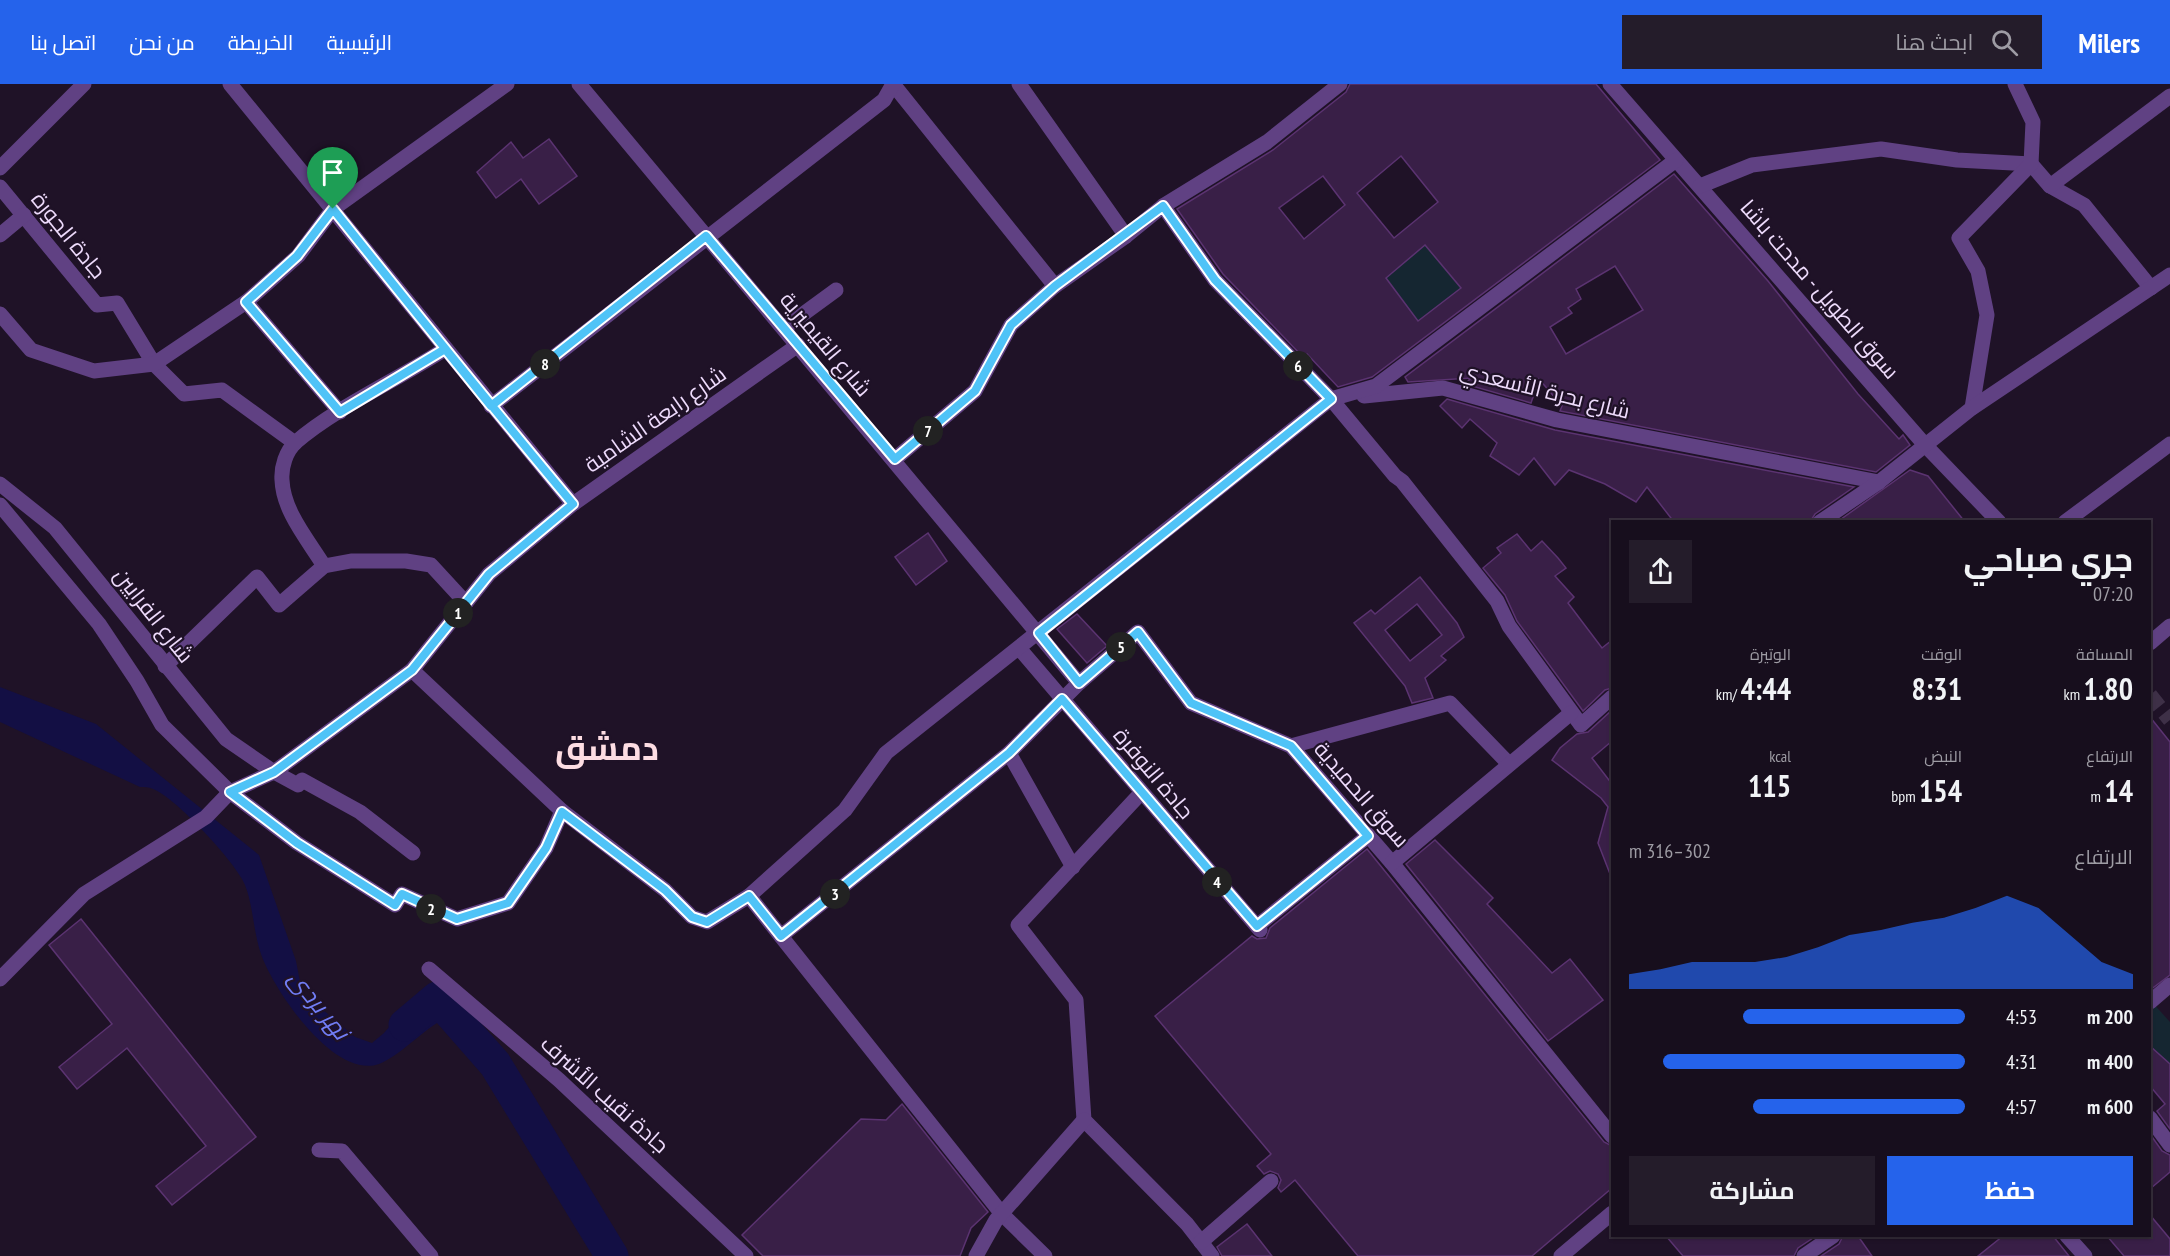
<!DOCTYPE html>
<html lang="ar">
<head>
<meta charset="utf-8">
<style>
	body { margin:0; font-family:"PT Sans Narrow",Cairo,sans-serif; background:#241c2a; color:#f1f3f6; direction:rtl; height:100vh; display:flex; flex-direction:column; font-size:22px; white-space:nowrap }
	* { box-sizing:border-box; margin:0 }
	p { font-size:20px; color:#9e9ca4 }
	.icon { flex:none; width:33px; height:33px; fill:none; stroke:currentColor; stroke-width:2; stroke-linecap:round; stroke-linejoin:round }
	.map { position:relative; flex:1; overflow:hidden; direction:ltr }
	.panel { position:absolute; left:1611px; top:436px; width:540px; height:717px; display:flex; flex-direction:column; background:#170e1d; border-radius:0px; box-shadow:0 2px 4px #0004,0 0 0 2px #362e3b; direction:rtl }
	.panel>* { flex:none }
	.pin { position:absolute; display:grid; place-items:center; width:51px; height:51px; color:#fff; margin:-62px -26px; border-radius:50% 50% 50% 0; rotate:-45deg; box-shadow:0 0 6px #0007 }
	.pin .icon { rotate:45deg }
	.km { position:absolute; width:30px; height:30px; margin:-15px; border-radius:50%; background:#222; color:#fff; font-size:16px; line-height:30px; text-align:center }
	.round { display:grid; place-items:center; flex:none; width:63px; height:63px; border-radius:0px; background:#241c2a }
	.summary { display:flex; align-items:center; justify-content:space-between; height:102px; padding:0 18px }
	h1 { font-size:33px; font-weight:700; line-height:45px }
	.stats { display:grid; grid-template-columns:repeat(3,1fr); gap:9px; height:102px; padding:6px 18px }
	.stats div { display:grid; align-content:center }
	.stats b { font-size:30px; font-weight:700 }
	.stats small { font-size:16px; font-weight:400 }
	.stats p { font-size:16px }
	.chart { height:168px; padding:12px 18px }
	.chart p { display:flex; justify-content:space-between }
	.chart svg { width:100%; height:108px; margin-top:6px; fill:#2563eb; opacity:.7 }
	.button { display:flex; gap:12px; margin-top:auto; padding:12px 18px }
	.button a { flex:1; height:69px; border-radius:0px; background:#2563eb; color:#fff; font-size:24px; font-weight:700; line-height:69px; text-align:center }
	.button a+a { background:#241c2a; color:#f1f3f6 }
	ul { padding:0 18px; list-style:none; font-size:20px }
	li { display:grid; grid-template-columns:96px 72px 1fr; align-items:center; height:45px }
	li i { height:15px; border-radius:8px; background:#2563eb }
	header { display:flex; align-items:center; gap:36px; box-sizing:border-box; height:84px; padding:0 30px; background:#2563eb; color:#fff }
	header strong { font-size:28px }
	nav { display:flex; gap:33px; margin-inline-start:auto; font-size:21px }
	.search { width:420px; height:54px; background:#241c2a; display:flex; align-items:center; gap:15px; box-sizing:border-box; padding:0 21px; border-radius:0px; color:#9e9ca4; font-size:22px }
	.map>svg:first-child { display:block }
	.green { fill:#152631 }
	.water { fill:#130f44 }
	.lines { fill:none; stroke-linecap:round; stroke-linejoin:round }
	.river { stroke:#130f44; stroke-width:33 }
	.building { fill:#391f47; stroke:#5b3371; stroke-width:1.5; fill-rule:evenodd }
	.minor-tunnel { stroke:#3e3047; stroke-width:15; stroke-dasharray:15 8; stroke-linecap:butt }
	.minor { stroke:#604183; stroke-width:15 }
	.route-casing { stroke:#fff; stroke-width:12 }
	.route { stroke:#4fc3f7; stroke-width:8 }
	.labels { text-anchor:middle; stroke-width:4.5; stroke-linejoin:round; paint-order:stroke }
	.street-label { font-size:22px; fill:#eedbfc; stroke:#1f1227 }
	.water-label { font-size:24px; font-style:italic; fill:#717df5; stroke:#1f1227 }
	.town-label { font-size:34px; font-weight:bold; fill:#fddde3; stroke:#1f1227 }
</style>
</head>
<body>
<header>
<strong>Milers</strong>
<div class="search"><svg class="icon" aria-label="search" viewBox="0 0 24 24"><circle cx="10" cy="10" r="6"/><path d="M15 15l6 6"/></svg>ابحث هنا</div>
<nav><a>الرئيسية</a><a>الخريطة</a><a>من نحن</a><a>اتصل بنا</a></nav>
</header>
<div class="map">
<svg width="2170" height="1172" viewBox="0 0 2170 1172">
	<rect width="100%" height="100%" fill="#1f1227"/>
	<!-- green -->
	<g class="green">
		<polygon points="1425,161 1461,204 1418,237 1386,194"/>
		<polygon points="2151,917 2170,938 2170,980 2150,962"/>
	</g>
	<!-- water -->
	<path class="water" d="M0 603 96 640 259 771 296 877 302 908 355 953 372 959 384 949 420 907 437 914 462 942 442 936C422 947 398 973 379 980 334 996 273 905 261 870 253 848 253 814 242 795 230 773 176 714 153 705 149 703 144 703 140 703L0 638Z"/>
	<g class="lines">
		<!-- river -->
		<polyline class="river" points="405,941 437,914 495,980 612,1172"/>
	</g>
	<!-- building -->
	<g class="building">
		<path d="M1350 0H1596L1660 76 1372 293 1338 303 1307 270 1303 273 1223 190 1177 125 1273 66 1346 8ZM1401 72 1438 118 1394 154 1357 109ZM1323 92 1345 121 1304 155 1279 124ZM1425 161 1461 204 1418 237 1386 194Z"/>
		<polygon points="549,55 577,92 539,120 521,95 496,114 477,88 511,58 523,74"/>
		<path d="M1674 90 1768 197 1858 310 1899 355 1903 351 1910 361 1876 388 1560 327 1562 322 1539 295 1531 319 1465 300 1471 294 1408 298 1405 293ZM1615 182 1643 226 1566 270 1550 243 1572 229 1568 224 1581 215 1576 205Z"/>
		<polygon points="1447,315 1555,346 1854,403 1815,430 1810,438 1674,438 1647,403 1636,418 1605,400 1569,386 1555,401 1534,374 1519,391 1490,372 1497,359 1470,335 1462,344 1440,322"/>
		<polygon points="1910,386 1928,392 1965,438 1837,438"/>
		<polygon points="928,449 947,477 916,501 895,473"/>
		<polygon points="1517,450 1531,467 1542,457 1558,474 1566,484 1555,492 1574,513 1568,519 1602,564 1612,556 1612,604 1605,606 1583,627 1517,537 1505,511 1483,484 1501,469 1497,464"/>
		<path d="M1420 493 1457 539 1464 553 1441 572 1446 576 1425 594 1433 614 1412 619 1405 602 1354 539 1371 526 1375 530ZM1417 520 1442 551 1410 577 1385 546Z"/>
		<polygon points="1077,530 1107,562 1087,579 1057,545"/>
		<polygon points="1612,626 1612,657 1592,674 1612,700 1612,795 1598,759 1608,723 1601,714 1552,676 1560,664 1577,650 1588,648"/>
		<polygon points="2150,633 2170,658 2170,891 2150,906"/>
		<polygon points="1435,756 1493,814 1487,820 1552,889 1570,875 1603,916 1548,957 1406,780"/>
		<polygon points="1367,765 1604,1058 1612,1062 1612,1104 1532,1172 1358,1172 1295,1096 1281,1108 1278,1104 1281,1096 1278,1090 1270,1087 1264,1090 1257,1082 1271,1070 1155,932 1252,852 1257,855 1266,854 1270,844"/>
		<polygon points="81,835 256,1053 172,1121 156,1102 206,1062 127,964 77,1005 59,983 112,940 49,861"/>
		<polygon points="2150,962 2170,980 2170,1045 2157,1027 2165,1020 2150,1002"/>
		<polygon points="902,1020 988,1128 971,1144 960,1172 763,1172 742,1151 861,1035 886,1036"/>
		<polygon points="2150,1050 2162,1067 2170,1071 2170,1088 2150,1105"/>
		<polygon points="2150,1131 2170,1155 2170,1172 2124,1172 2107,1152 2150,1152"/>
		<polygon points="1247,1140 1272,1172 1222,1172 1217,1163"/>
		<polygon points="1666,1152 1816,1152 1798,1164 1794,1172 1683,1172"/>
		<polygon points="1843,1152 1858,1152 1872,1172 1821,1172 1839,1160"/>
		<polygon points="2003,1152 2053,1152 2069,1172 1978,1172"/>
	</g>
	<g class="lines">
		<!-- minor-tunnel -->
		<polyline class="minor-tunnel" points="2150,611 2170,636"/>
		<!-- minor -->
		<g class="minor">
			<polyline points="230,0 573,420"/>
			<polyline points="579,0 1079,599 1138,548 1191,619 1291,662 1392,779 1612,1052"/>
			<polyline points="893,0 1055,202 1011,241 975,307 895,375"/>
			<polyline points="1019,0 1126,152 1163,122 1267,58 1340,0"/>
			<polyline points="1610,0 1925,361 1999,438"/>
			<polyline points="0,84 84,0"/>
			<polyline points="1700,102 1752,81 1881,65 1957,76 2031,80 2050,102 2084,121 2151,204"/>
			<polyline points="2050,102 2170,12"/>
			<polyline points="0,103 97,221 117,219 154,280 184,310 222,306 295,359"/>
			<polyline points="1163,122 1215,196 1331,315 1395,392 1402,397 1497,517 1509,542 1581,641 1612,613"/>
			<polyline points="0,151 24,131"/>
			<polyline points="1055,202 1126,152"/>
			<polyline points="246,218 340,328"/>
			<polyline points="0,230 31,266 94,287 154,280 246,218 298,172 333,125 507,0"/>
			<polyline points="784,244 836,206"/>
			<polyline points="1364,312 1443,304 1557,336 1879,398"/>
			<polyline points="491,322 884,16 893,0"/>
			<polyline points="1972,324 1987,231 1978,187 1959,154 2031,80 2033,38 2015,0"/>
			<polyline points="0,400 55,444 226,655 274,688 298,701 302,696 360,728 413,769"/>
			<polyline points="0,421 99,540 137,597 162,641 230,708 297,759 395,821 402,810 457,835 508,819 546,764 562,727 665,806 692,833 707,838 749,812 1002,1130 1045,1172"/>
			<polyline points="1820,438 1879,398 1972,324 2170,191"/>
			<polyline points="2065,438 2170,360"/>
			<path d="M324 482C308 456 283 427 282 396 281 383 286 367 296 358 335 324 399 295 445 265"/>
			<polyline points="2150,559 2170,542"/>
			<polyline points="1019,564 1260,846"/>
			<polyline points="165,582 257,493 279,521 324,482 351,477 406,477 431,481 466,519"/>
			<polyline points="412,586 562,727"/>
			<polyline points="1291,662 1450,619 1509,680"/>
			<polyline points="1009,669 1073,783"/>
			<polyline points="1141,709 1018,841 1076,916 1084,1036 1187,1140 1212,1172"/>
			<polyline points="1392,779 1571,629"/>
			<polyline points="749,812 845,726 886,669 1331,315 1376,302 1676,76"/>
			<polyline points="1257,842 1368,752"/>
			<polyline points="781,852 1009,669 1079,599"/>
			<polyline points="429,885 559,996 746,1172"/>
			<polyline points="0,895 84,810 206,733 230,708 274,688 412,586 489,490 573,420 798,261"/>
			<polyline points="2150,918 2170,901"/>
			<polyline points="2150,1034 2170,1061"/>
			<polyline points="319,1066 342,1067 431,1172"/>
			<polyline points="2067,1152 2085,1172"/>
			<polyline points="1201,1158 1271,1097"/>
			<polyline points="976,1172 996,1136 1084,1036"/>
			<polyline points="1561,1172 1612,1129"/>
			<polyline points="1804,1172 1833,1152"/>
		</g>
	</g>
	<g class="lines">
		<defs>
			<path id="route" d="M333 125C412 224 492 323 573 420L489 490 412 586 274 688 230 708 297 759 395 821 402 810 457 835 508 819 546 764 562 728 665 806 692 833 707 838 749 812 781 852 1009 669 1062 615 1257 842 1368 752 1291 662 1191 619 1138 548 1079 599 1039 549 1331 315 1215 196 1163 122 1055 202 1011 241 975 307 895 375 706 152 491 322 445 265 340 328 246 218 297 172 333 125"/>
		</defs>
		<!-- route casing -->
		<use href="#route" class="route-casing"/>
		<!-- route -->
		<use href="#route" class="route"/>
	</g>
	<g class="labels">
		<!-- street labels -->
		<g class="street-label">
			<text transform="translate(69 151) rotate(51)" y="8">جادة الجورة</text>
			<text transform="translate(1820 205) rotate(49)" y="8">سوق الطويل - مدحت باشا</text>
			<text transform="translate(826 260) rotate(50)" y="8">شارع القيميرية</text>
			<text transform="translate(1545 306) rotate(14)" y="8">شارع بحرة الأسعدي</text>
			<text transform="translate(655 335) rotate(-35)" y="8">شارع رابعة الشامية</text>
			<text transform="translate(154 531) rotate(52)" y="8">شارع الفرايين</text>
			<text transform="translate(1154 689) rotate(50)" y="8">جادة النوفرة</text>
			<text transform="translate(1362 710) rotate(49)" y="8">سوق الحميدية</text>
			<text transform="translate(605 1010) rotate(42)" y="8">جادة نقيب الأشرف</text>
		</g>
		<!-- water labels -->
		<g class="water-label">
			<text transform="translate(319 921) rotate(51)" y="8">نهر بردى</text>
		</g>
		<!-- town labels -->
		<g class="town-label">
			<text x="607" y="676">دمشق</text>
		</g>
	</g>
</svg>
<div class="pin" style="left:333px;top:125px;background:#1e9e55"><svg class="icon" aria-label="arrive" viewBox="0 0 24 24"><path d="M6 21V4h12l-3 4 3 4H6"/></svg></div>
<b class="km" style="left:458px;top:529px">1</b>
<b class="km" style="left:431px;top:825px">2</b>
<b class="km" style="left:835px;top:810px">3</b>
<b class="km" style="left:1217px;top:798px">4</b>
<b class="km" style="left:1121px;top:563px">5</b>
<b class="km" style="left:1298px;top:282px">6</b>
<b class="km" style="left:928px;top:347px">7</b>
<b class="km" style="left:545px;top:280px">8</b>
<section class="panel">
<div class="summary"><div><h1>جري صباحي</h1><p>07:20</p></div><a class="round"><svg class="icon" aria-label="share" viewBox="0 0 24 24"><path d="M12 15V3M7 8l5-5 5 5M5 13v7h14v-7"/></svg></a></div>
<div class="stats">
<div><p>المسافة</p><b>1.80<small> km</small></b></div>
<div><p>الوقت</p><b>8:31</b></div>
<div><p>الوتيرة</p><b>4:44<small> /km</small></b></div>
</div>
<div class="stats">
<div><p>الارتفاع</p><b>14<small> m</small></b></div>
<div><p>النبض</p><b>154<small> bpm</small></b></div>
<div><p>kcal</p><b>115</b></div>
</div>
<div class="chart"><p><span>الارتفاع</span>302–316 m</p>
<svg viewBox="0 0 160 44" preserveAspectRatio="none"><path d="M0 44V38L10 36L20 33L30 33L40 33L50 31L60 27L70 22L80 20L90 17L100 15L110 11L120 6L130 11L140 22L150 33L160 38V44z"/></svg>
</div>
<ul>
<li><b>200 m</b>4:53<i style="width:66%"></i></li>
<li><b>400 m</b>4:31<i style="width:90%"></i></li>
<li><b>600 m</b>4:57<i style="width:63%"></i></li>
</ul>
<div class="button"><a>حفظ</a><a>مشاركة</a></div>
</section>
</div>
</body>
</html>
